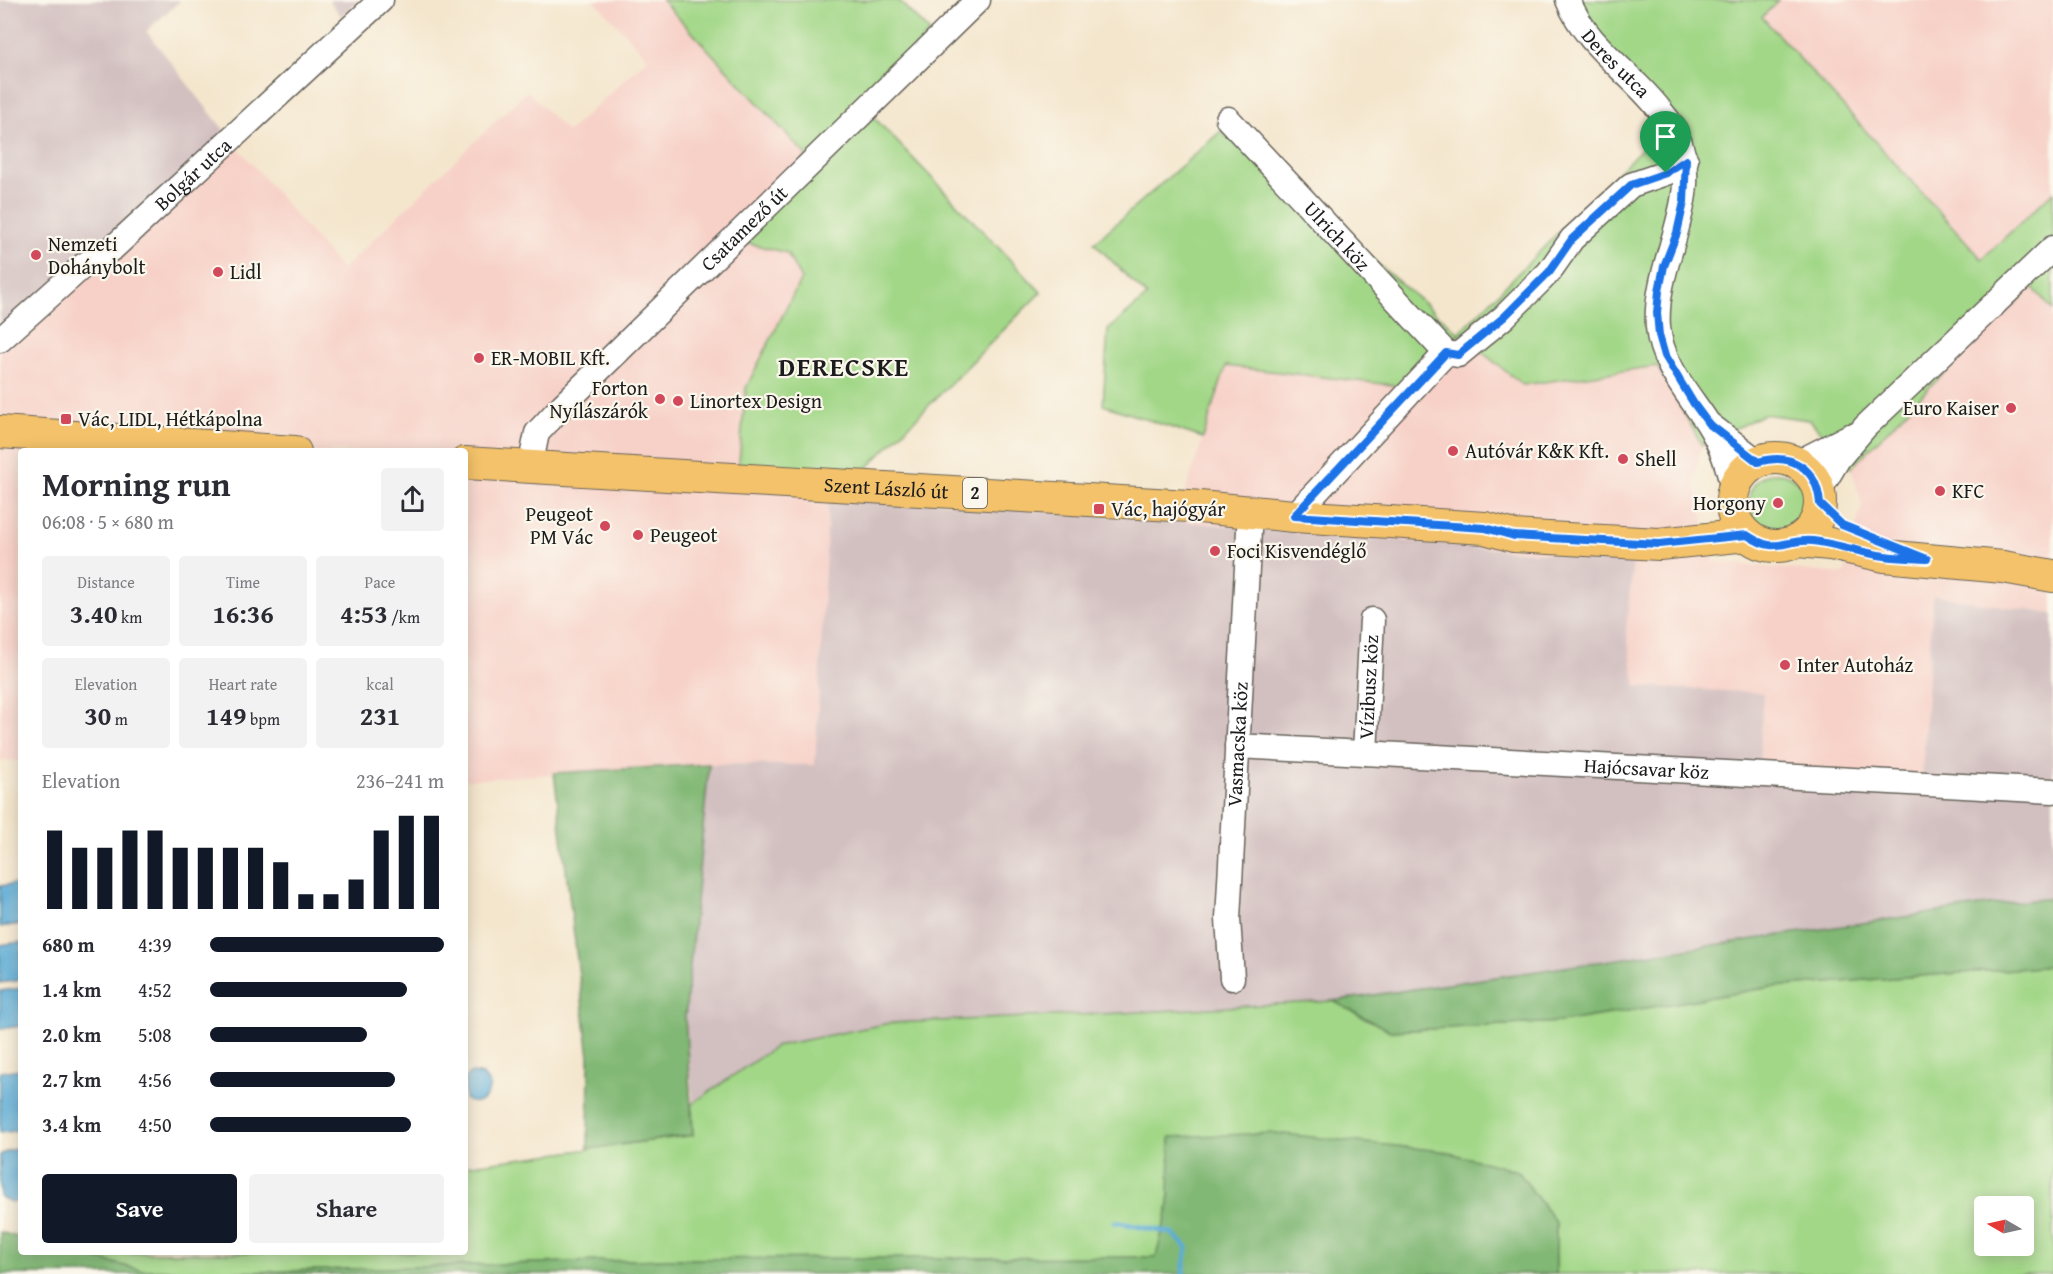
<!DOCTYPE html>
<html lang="en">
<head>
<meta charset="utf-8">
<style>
	body { margin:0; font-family:"Gentium Book Plus",serif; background:#f2f2f3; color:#2b2b33; height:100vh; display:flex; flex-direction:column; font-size:22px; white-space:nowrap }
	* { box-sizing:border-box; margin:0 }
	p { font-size:20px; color:#7c7c81 }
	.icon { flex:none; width:33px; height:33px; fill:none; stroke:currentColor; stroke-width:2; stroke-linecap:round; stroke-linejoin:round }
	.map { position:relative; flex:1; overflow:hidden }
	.sheet { position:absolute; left:18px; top:448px; width:450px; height:807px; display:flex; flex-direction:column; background:#fff; border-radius:6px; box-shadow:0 3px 15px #0003 }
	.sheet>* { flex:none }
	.needle { width:39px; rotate:279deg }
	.controls { position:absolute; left:1974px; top:1196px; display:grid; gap:12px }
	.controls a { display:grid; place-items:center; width:60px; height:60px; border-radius:6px; background:#fff; box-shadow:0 3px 15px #0003; font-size:30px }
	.pin { position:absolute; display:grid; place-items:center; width:51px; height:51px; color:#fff; margin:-62px -26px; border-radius:50% 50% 50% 0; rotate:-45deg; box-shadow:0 0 6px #0007 }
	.pin .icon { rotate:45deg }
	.round { display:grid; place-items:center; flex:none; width:63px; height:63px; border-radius:6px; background:#f2f2f3 }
	.headline { display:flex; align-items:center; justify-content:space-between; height:102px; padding:0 24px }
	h1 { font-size:33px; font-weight:700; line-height:45px }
	.figures { display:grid; grid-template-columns:repeat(3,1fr); gap:9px; height:102px; padding:6px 24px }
	.figures div { display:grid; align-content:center; border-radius:6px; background:#f2f2f3; text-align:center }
	.figures b { font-size:26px; font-weight:700 }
	.figures small { font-size:16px; font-weight:400 }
	.figures p { font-size:16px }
	.chart { height:168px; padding:12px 24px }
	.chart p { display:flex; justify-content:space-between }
	.chart svg { width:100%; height:108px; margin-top:6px; stroke:#111827; stroke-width:6 }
	.cta { display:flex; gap:12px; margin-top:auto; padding:12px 24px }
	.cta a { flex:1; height:69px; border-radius:6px; background:#111827; color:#fff; font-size:24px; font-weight:700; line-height:69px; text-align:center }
	.cta a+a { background:#f2f2f3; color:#2b2b33 }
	ul { padding:0 24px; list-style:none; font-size:20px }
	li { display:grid; grid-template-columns:96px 72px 1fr; align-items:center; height:45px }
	li i { height:15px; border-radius:8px; background:#111827 }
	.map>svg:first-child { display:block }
	.built { fill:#f7d1c8 }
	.industrial { fill:#d2bfc0 }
	.green { fill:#a2d787; stroke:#5f7a52; stroke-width:1.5; fill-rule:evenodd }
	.forest { fill:#81b874; stroke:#4e6a48; stroke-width:1.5 }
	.water { fill:#5bacd6; stroke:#3c6479; stroke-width:1.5 }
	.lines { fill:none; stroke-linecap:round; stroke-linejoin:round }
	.stream { stroke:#5bacd6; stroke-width:5 }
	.minor-casing { stroke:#68635a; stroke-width:27 }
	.major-casing { stroke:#68635a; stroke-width:34 }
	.minor { stroke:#fff; stroke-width:24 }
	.major { stroke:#f3c26a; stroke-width:32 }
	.route-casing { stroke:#fff; stroke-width:12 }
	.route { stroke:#1a73e8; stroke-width:8 }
	.poi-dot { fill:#d1495b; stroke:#fbf7ec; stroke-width:2 }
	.labels { text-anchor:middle; stroke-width:4.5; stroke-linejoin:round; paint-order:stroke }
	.shield { fill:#fbf7ec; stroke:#5f5e5a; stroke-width:1.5 }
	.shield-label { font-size:18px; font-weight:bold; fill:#1c1c1c }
	.street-label { font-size:20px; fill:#1c1c1c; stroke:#fbf7ec }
	.poi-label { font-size:20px; fill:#1c1c1c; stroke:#fbf7ec; text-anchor:start }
	.district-label { font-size:26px; font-weight:bold; letter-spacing:1.5px; fill:#1c1c1c; stroke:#fbf7ec }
</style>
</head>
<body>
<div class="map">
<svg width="2053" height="1274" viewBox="0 0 2053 1274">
	<rect width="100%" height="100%" fill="#fbf7ec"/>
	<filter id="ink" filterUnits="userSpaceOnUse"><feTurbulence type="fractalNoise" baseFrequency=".0167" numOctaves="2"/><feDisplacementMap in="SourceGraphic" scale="12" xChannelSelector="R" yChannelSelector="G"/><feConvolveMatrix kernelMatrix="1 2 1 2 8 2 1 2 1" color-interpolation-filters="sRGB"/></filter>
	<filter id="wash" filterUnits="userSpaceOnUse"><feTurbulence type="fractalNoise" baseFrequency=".008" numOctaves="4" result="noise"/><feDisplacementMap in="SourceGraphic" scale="24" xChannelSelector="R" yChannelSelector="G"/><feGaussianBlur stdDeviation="1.35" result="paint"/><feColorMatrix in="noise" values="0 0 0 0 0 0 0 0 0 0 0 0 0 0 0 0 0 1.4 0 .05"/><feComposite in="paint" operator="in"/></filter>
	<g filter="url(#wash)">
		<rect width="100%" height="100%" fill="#f4e6cd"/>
		<!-- built -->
		<g class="built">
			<polygon points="594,0 662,0 807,156 726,237 787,253 801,279 746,388 829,493 815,765 709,764 465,780 465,452 21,452 21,761 0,760 0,349 231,139 342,270 527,91 568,132 648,58"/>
			<polygon points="1779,0 2053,0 2053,192 1982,260 1762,17"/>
			<polygon points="2033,286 2053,310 2053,614 1933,595 1922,776 1759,767 1763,694 1636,686 1626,630 1633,561 1176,521 1226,366 1409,387 1458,334 1523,385 1657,366 1702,445 1694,481 1714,562 1844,574 1862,504 1851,468 1926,391"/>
		</g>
		<!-- industrial -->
		<g class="industrial">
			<polygon points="0,0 181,0 146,31 231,139 0,349"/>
			<polygon points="329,0 359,0 341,16"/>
			<polygon points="829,493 1176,521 1633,561 1626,630 1636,686 1763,693 1759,767 1922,776 1933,595 2053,614 2053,898 1979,906 1333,1001 1123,1013 776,1046 693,1104 685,1018 709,764 815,765"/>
		</g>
		<!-- green -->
		<g class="green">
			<polygon points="662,0 898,0 930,32 862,105 1041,292 864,471 738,472 746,388 801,279 787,253 725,237 807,156"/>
			<polygon points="1558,0 1779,0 1762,17 1982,259 2053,192 2053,310 2032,287 1926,391 1851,468 1810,420 1764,414 1702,445 1657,366 1523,385 1459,334 1409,387 1226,366 1203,438 1103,405 1108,330 1147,296 1094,243 1221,131 1459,333 1660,130 1575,35"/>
			<circle cx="1777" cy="501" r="28"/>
			<path d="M2053 966V1274H1556V1223L1170 1154 1169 1205 1156 1257 668 1259 254 1272 140 1270 75 1253 465 1252V1166L693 1135 692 1104 776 1046 890 1023 1123 1013 1333 1001 1390 1031 1561 1022 1772 987ZM1984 1206H2024V1245H1984Z"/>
		</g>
		<!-- forest -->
		<g class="forest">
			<polygon points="709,764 685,1018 693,1135 588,1149 589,1057 554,773"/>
			<polygon points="2053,898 2053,966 1772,987 1561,1022 1390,1031 1333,1001 1979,906"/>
			<polygon points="1275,1133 1442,1151 1518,1171 1556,1223 1556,1274 0,1274 0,1232 21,1238 21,1252 75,1253 140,1270 254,1272 668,1259 1156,1257 1169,1205 1170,1137"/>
		</g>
		<!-- water -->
		<g class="water">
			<polygon points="21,883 21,924 0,927 0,886"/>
			<polygon points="21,942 21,980 0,983 0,945"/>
			<polygon points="21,988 21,1026 0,1029 0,991"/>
			<polygon points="21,1069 21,1130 0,1133 0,1072"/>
			<path d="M472 1073 483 1075 490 1085 487 1096C481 1103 473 1105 465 1099V1077Z"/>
			<polygon points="18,1149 21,1150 21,1202 11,1202 0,1197 0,1155 9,1150"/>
		</g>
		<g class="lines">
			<!-- stream -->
			<polyline class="stream" points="1115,1222 1172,1233 1187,1247 1183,1274"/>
		</g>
	</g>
	<g filter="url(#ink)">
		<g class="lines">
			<defs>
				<g id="minor">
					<path id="s1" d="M1568 0C1586 47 1634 74 1663 114 1668 120 1673 126 1676 133 1706 199 1653 260 1658 327 1661 364 1688 393 1707 422 1721 444 1730 469 1733 494"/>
					<path id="s2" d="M1228 119 1446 353"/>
					<path id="s3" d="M0 340 84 265 113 248 381 0"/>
					<polyline points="1446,353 1458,355 1504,317 1549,272 1572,239 1631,185 1666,173 1686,160"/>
					<polyline points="1710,425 1758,462"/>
					<polyline points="1797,463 1850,436"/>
					<path id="s4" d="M530 467 537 433 563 405 978 0"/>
					<polyline points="1819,491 1838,459 1865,427 2053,248"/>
					<polyline points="1294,516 1446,353"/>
					<path id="s5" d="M1237 746 2053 791"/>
					<path id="s6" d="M1365 753 1372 620"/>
					<path id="s7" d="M1232 978 1228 919 1250 512"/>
				</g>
				<g id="major">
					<polyline points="0,432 295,452"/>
					<circle cx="1776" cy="502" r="44"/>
					<path id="s8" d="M465 463 1189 506 1294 516 1485 528 1514 536 1659 544 1747 535"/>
					<polyline points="1798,541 1830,544 1884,556 2003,567 2053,576"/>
				</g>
			</defs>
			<!-- minor casing -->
			<use href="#minor" class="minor-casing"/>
			<!-- major casing -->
			<use href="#major" class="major-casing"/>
			<!-- minor -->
			<use href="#minor" class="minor"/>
			<!-- major -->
			<use href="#major" class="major"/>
		</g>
	</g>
	<g class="lines" filter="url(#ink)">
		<defs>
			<path id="route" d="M1686 160 1684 202 1677 233 1664 266 1659 291 1657 313 1659 335 1665 356 1694 404 1708 423 1758 462C1792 452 1817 468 1820 504L1842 525 1927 559C1913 558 1899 558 1885 556 1861 553 1837 544 1813 541 1783 538 1778 556 1747 535L1659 544 1514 536 1485 528 1294 516 1446 353 1458 355 1504 317 1549 272 1572 239 1631 185 1666 173Z"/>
		</defs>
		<!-- route casing -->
		<use href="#route" class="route-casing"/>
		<!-- route -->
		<use href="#route" class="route"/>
	</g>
	<!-- markers -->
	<g class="poi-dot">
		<circle cx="36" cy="255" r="6"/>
		<circle cx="218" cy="272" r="6"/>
		<circle cx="479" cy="358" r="6"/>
		<circle cx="660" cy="399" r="6"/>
		<circle cx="678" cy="401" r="6"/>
		<circle cx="2011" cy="408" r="6"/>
		<rect x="60" y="413" width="12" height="12" rx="3"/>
		<circle cx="1453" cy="451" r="6"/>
		<circle cx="1623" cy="459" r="6"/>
		<circle cx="1940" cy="491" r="6"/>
		<circle cx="1778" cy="503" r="6"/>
		<rect x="1093" y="503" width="12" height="12" rx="3"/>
		<circle cx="605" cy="526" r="6"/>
		<circle cx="638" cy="535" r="6"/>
		<circle cx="1215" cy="551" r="6"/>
		<circle cx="1785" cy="665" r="6"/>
	</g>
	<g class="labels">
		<!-- shield labels -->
		<rect class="shield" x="963" y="478" width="24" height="30" rx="4.5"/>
		<g class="shield-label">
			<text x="975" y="499">2</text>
		</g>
		<!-- street labels -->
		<g class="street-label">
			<text dy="7" stroke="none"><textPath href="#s1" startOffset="80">Deres utca</textPath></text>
			<text dy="7" stroke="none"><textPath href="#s3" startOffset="255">Bolgár utca</textPath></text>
			<text dy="7" stroke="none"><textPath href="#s4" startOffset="326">Csatamező út</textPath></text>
			<text dy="7" stroke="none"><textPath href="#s2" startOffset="160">Ulrich köz</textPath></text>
			<text dy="7" stroke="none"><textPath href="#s8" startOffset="422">Szent László út</textPath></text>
			<text dy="7" stroke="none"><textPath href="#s6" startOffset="66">Vízibusz köz</textPath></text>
			<text dy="7" stroke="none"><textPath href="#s7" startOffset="234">Vasmacska köz</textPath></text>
			<text dy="7" stroke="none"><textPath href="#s5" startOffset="410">Hajócsavar köz</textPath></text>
		</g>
		<!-- poi labels -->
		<g class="poi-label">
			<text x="48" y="251">Nemzeti<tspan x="48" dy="23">Dohánybolt</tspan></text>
			<text x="230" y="279">Lidl</text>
			<text x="491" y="365">ER-MOBIL Kft.</text>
			<text x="648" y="395" text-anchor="end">Forton<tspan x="648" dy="23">Nyílászárók</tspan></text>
			<text x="690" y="408">Linortex Design</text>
			<text x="1999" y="415" text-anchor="end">Euro Kaiser</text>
			<text x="78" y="426">Vác, LIDL, Hétkápolna</text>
			<text x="1465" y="458">Autóvár K&amp;K Kft.</text>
			<text x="1635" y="466">Shell</text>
			<text x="1952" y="498">KFC</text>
			<text x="1766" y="510" text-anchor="end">Horgony</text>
			<text x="1111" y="516">Vác, hajógyár</text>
			<text x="593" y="521" text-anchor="end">Peugeot<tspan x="593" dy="23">PM Vác</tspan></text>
			<text x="650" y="542">Peugeot</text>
			<text x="1227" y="558">Foci Kisvendéglő</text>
			<text x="1797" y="672">Inter Autoház</text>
		</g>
		<!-- district labels -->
		<g class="district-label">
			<text x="844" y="376">DERECSKE</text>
		</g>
	</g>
</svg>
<div class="controls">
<a><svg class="needle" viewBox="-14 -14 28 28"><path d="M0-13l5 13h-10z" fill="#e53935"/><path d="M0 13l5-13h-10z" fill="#7c7c81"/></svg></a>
</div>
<div class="pin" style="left:1666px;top:173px;background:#1e9e55"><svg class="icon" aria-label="arrive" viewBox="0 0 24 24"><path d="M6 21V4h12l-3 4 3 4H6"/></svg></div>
<section class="sheet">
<div class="headline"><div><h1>Morning run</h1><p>06:08 · 5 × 680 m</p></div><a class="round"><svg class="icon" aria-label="share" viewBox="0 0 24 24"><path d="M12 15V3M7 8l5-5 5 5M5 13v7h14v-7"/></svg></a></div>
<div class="figures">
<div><p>Distance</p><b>3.40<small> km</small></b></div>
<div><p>Time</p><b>16:36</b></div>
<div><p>Pace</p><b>4:53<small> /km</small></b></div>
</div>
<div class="figures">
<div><p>Elevation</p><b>30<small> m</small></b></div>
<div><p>Heart rate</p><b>149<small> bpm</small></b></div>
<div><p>kcal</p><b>231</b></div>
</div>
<div class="chart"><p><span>Elevation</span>236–241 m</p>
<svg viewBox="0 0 160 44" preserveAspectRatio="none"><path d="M5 44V12M15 44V19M25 44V19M35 44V12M45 44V12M55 44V19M65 44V19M75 44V19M85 44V19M95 44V25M105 44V38M115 44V38M125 44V32M135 44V12M145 44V6M155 44V6"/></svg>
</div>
<ul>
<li><b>680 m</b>4:39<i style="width:100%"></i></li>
<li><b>1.4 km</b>4:52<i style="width:84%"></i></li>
<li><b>2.0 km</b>5:08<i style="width:67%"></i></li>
<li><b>2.7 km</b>4:56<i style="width:79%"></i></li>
<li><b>3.4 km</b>4:50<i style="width:86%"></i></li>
</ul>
<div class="cta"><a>Save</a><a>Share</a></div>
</section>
</div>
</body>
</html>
